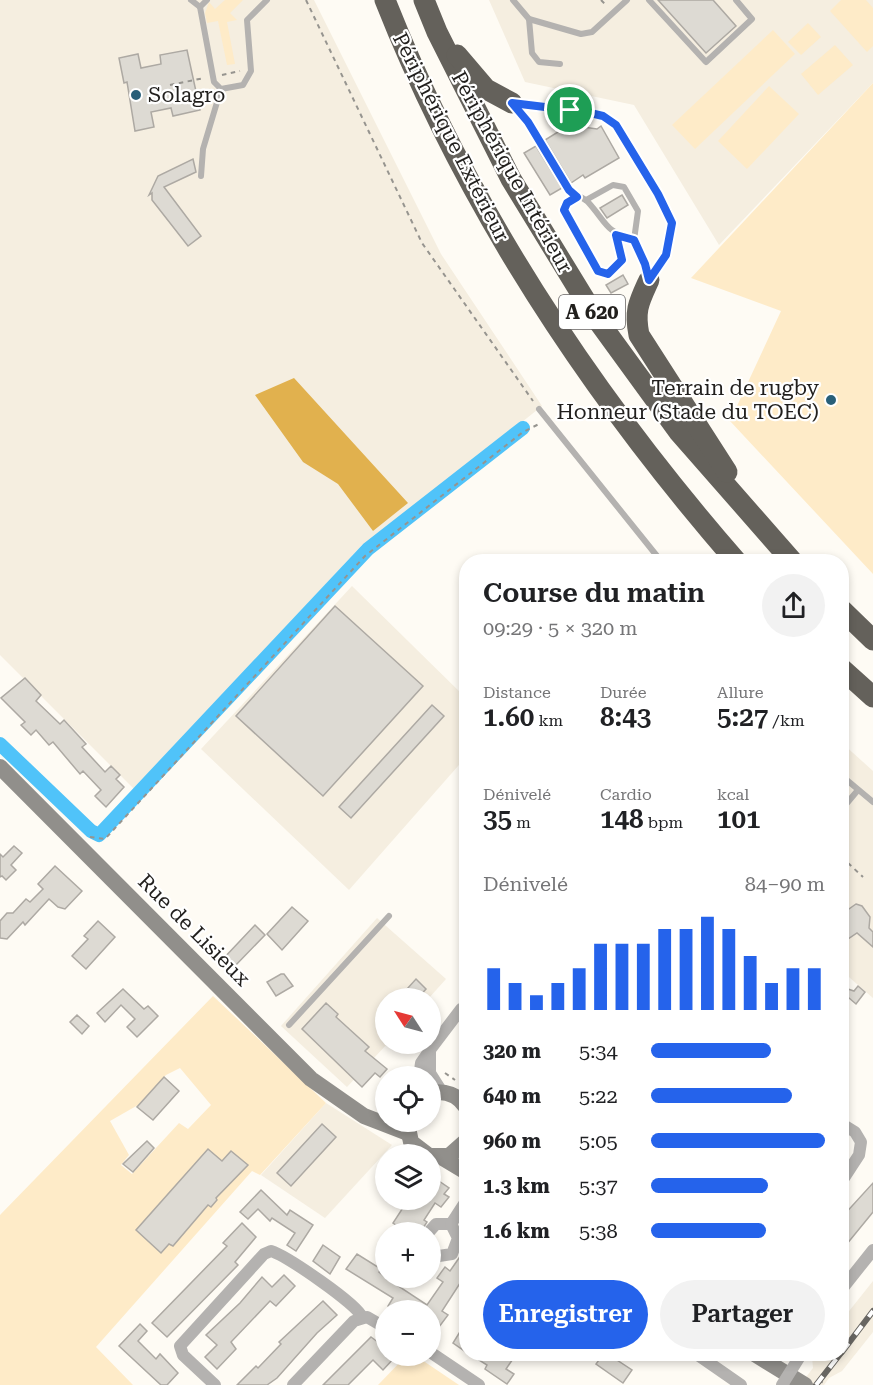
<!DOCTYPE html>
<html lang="fr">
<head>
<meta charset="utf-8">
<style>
	body { margin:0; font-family:"Roboto Serif",serif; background:#f2f2f2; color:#202124; height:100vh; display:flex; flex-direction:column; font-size:22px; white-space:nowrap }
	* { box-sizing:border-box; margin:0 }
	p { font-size:20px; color:#757577 }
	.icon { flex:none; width:33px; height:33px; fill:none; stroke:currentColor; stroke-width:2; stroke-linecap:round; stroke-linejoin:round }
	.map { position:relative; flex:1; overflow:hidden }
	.side { position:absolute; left:459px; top:554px; width:390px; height:807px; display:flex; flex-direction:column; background:#fff; border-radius:24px; box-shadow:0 3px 9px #0003 }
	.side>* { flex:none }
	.needle { width:39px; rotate:306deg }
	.controls { position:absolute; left:375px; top:988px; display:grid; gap:12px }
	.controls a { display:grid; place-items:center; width:66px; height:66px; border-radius:50%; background:#fff; box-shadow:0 3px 9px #0003; font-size:30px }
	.pin { position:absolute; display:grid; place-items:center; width:51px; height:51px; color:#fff; margin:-26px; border:3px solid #fff; border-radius:50%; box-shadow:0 2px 6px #0007 }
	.round { display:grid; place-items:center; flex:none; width:63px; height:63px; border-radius:32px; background:#f2f2f2 }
	.headline { display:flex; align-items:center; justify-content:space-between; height:102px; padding:0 24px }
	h1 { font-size:27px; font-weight:600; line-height:45px }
	.metrics { display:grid; grid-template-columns:repeat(3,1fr); gap:9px; height:102px; padding:6px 24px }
	.metrics div { display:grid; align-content:center }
	.metrics b { font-size:26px; font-weight:600 }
	.metrics small { font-size:16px; font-weight:400 }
	.metrics p { font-size:16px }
	.chart { height:168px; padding:12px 24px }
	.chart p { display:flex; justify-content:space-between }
	.chart svg { width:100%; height:108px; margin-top:6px; stroke:#2563eb; stroke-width:6 }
	.button { display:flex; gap:12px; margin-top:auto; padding:12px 24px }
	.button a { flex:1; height:69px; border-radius:36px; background:#2563eb; color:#fff; font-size:24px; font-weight:600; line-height:69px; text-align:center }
	.button a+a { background:#f2f2f2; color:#202124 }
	ul { padding:0 24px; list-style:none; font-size:20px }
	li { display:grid; grid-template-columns:96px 72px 1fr; align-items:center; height:45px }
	li i { height:15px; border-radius:8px; background:#2563eb }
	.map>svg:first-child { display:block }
	.built { fill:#f5eee0 }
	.green { fill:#feebc8; fill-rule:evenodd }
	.forest { fill:#e1b14e }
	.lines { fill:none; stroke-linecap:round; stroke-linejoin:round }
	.canal { stroke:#50c3f9; stroke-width:14 }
	.building { fill:#dddad3; stroke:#ada9a3; stroke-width:1.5 }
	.path { stroke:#96948f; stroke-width:2; stroke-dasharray:4.5 4.5; stroke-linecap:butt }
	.lane { stroke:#b4b2b0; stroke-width:6 }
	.street { stroke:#b4b2b0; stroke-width:12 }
	.secondary { stroke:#918f8b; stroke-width:16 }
	.highway { stroke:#64615b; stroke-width:21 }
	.rail-casing { stroke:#686662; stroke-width:6 }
	.rail { stroke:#fff; stroke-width:4; stroke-dasharray:11; stroke-linecap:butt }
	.street-bridge { stroke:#b4b2b0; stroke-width:12 }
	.route-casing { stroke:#fff; stroke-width:12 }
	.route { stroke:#2563eb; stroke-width:8 }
	.poi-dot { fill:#285f79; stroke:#fff; stroke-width:2 }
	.labels { text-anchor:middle; stroke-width:4.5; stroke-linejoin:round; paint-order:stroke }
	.shield { fill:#fff; stroke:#646261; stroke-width:1.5 }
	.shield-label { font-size:20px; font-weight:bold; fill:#211f1d }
	.poi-label { font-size:21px; fill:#211f1d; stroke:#fff; text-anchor:start }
	.street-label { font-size:21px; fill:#211f1d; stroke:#fff }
</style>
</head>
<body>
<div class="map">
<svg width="873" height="1385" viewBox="0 0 873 1385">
	<rect width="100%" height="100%" fill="#fefbf4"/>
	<!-- built -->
	<g class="built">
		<polygon points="0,0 314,0 441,254 542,406 407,514 362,545 135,790 0,655"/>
		<polygon points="489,0 873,0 873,83 719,245 634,105 525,82"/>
		<polygon points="352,586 466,698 466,757 349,890 201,749"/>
		<polygon points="842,743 873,771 873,998 842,971"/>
		<polygon points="377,918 446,979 428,999 386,999 387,1044 347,1087 281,1026"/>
		<polygon points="326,1103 392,1145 325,1218 261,1175"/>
		<polygon points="873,1281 873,1332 842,1371 829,1378 824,1385 800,1385 813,1368 812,1357 815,1353 842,1353 842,1320"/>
	</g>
	<!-- green -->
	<g class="green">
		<polygon points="225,0 243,0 230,13 237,20 227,22 235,64 227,65 218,21 207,23 205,13 209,2 215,9"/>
		<polygon points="841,0 866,0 873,8 873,46 867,52 830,11"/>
		<polygon points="808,23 821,37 801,55 788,42"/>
		<polygon points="773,30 795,54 695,149 672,125"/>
		<polygon points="835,45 853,65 818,95 801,74"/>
		<polygon points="873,83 873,574 730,421 781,311 691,278"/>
		<polygon points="769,86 799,114 747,169 718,141"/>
		<path d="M213 996 326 1103 260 1175 252 1171 96 1347 133 1385H0V1215ZM180 1068 211 1105 188 1129 179 1123 132 1174 121 1165 129 1155 110 1121 138 1105 166 1075Z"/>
		<polygon points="406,1356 416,1356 459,1385 378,1385"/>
	</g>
	<!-- forest -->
	<polygon class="forest" points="294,378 408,503 373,531 338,484 303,462 255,395"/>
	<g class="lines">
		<!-- canal -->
		<polyline class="canal" points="0,744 91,831 99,835 368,549 523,428"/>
	</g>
	<!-- building -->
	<g class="building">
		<polygon points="658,0 713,0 736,26 706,53"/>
		<polygon points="187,50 200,110 173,116 171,108 151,112 154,127 135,131 127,82 124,83 119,58 138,54 141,68 161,64 160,55"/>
		<polygon points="569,125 597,129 601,126 619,158 585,178 583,175 571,183 545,140"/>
		<polygon points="536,146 562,188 550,195 524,153"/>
		<polygon points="193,159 196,172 164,187 201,236 188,246 152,200 152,193 149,195 158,176"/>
		<polygon points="622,195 628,205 607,218 600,208"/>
		<polygon points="623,275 628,284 611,293 606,285"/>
		<polygon points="335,606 423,686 323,796 236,716"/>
		<polygon points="25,678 41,695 36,701 60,724 64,720 86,744 82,747 105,772 111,766 120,775 116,779 124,787 106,807 95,796 101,790 83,771 80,774 53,742 49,745 36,730 31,735 21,725 25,722 1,698"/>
		<polygon points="432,705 444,716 351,818 339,807"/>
		<polygon points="14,846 22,853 11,865 16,870 6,880 2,876 0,877 0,854 3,857"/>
		<polygon points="55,866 82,891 65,909 58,907 49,899 25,925 23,922 7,939 0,938 0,921 7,913 13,913 26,899 30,902 43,889 38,884"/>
		<polygon points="856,904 862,906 870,917 869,928 873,932 873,947 857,933 842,943 842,914"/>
		<polygon points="292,907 308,921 282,950 267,934"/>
		<polygon points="98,921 115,937 86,969 72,956 88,939 84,936"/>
		<polygon points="255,925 265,935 233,968 223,959"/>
		<polygon points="281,974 284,974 293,986 276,996 267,982"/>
		<polygon points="416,979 426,989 417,999 398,999"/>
		<polygon points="858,986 865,992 856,1004 842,992 842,987 854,991"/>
		<polygon points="123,989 144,1009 148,1006 158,1016 137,1037 127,1027 135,1019 121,1005 105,1022 97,1013"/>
		<polygon points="326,1003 338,1014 336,1017 369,1047 365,1051 387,1069 380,1077 375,1073 362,1087 302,1029"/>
		<polygon points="77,1015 89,1026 82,1034 70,1022"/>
		<polygon points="164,1077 179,1091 153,1120 137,1107"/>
		<polygon points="322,1124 336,1137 291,1186 277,1173"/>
		<polygon points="147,1141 154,1148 133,1172 123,1164"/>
		<polygon points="208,1149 222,1161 231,1151 248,1165 216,1198 217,1200 211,1207 208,1205 173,1246 169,1244 161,1253 136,1230"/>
		<polygon points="436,1179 449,1188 444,1194 449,1197 441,1207 435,1203 424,1220 427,1222 420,1233 397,1233 400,1228 393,1223 408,1200 430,1200 430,1187"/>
		<polygon points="873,1183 873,1212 842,1250 842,1217"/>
		<polygon points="261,1190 287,1215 290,1210 313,1225 296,1251 287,1245 295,1233 272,1218 270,1221 258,1209 248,1219 240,1212"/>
		<polygon points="242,1223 256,1237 235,1262 238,1265 167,1337 152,1323 227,1246 223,1243"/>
		<polygon points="323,1245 340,1257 330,1274 313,1261"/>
		<polygon points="466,1248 466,1274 442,1311 448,1315 439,1327 433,1323 430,1327 430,1311 395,1311 388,1306 393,1298 346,1269 357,1254 381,1269 379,1272 386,1278 427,1305 443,1282 437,1278 445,1267 450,1271"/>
		<polygon points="284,1275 295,1286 276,1306 270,1301 231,1342 236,1349 217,1369 205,1357 217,1345 206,1335 240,1303 262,1277 272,1287"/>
		<polygon points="323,1301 337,1315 317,1333 277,1378 267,1385 237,1385 256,1366 258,1368 281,1344 279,1342"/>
		<polygon points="466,1322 466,1352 453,1343"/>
		<polygon points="140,1324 147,1331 138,1341 156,1359 160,1354 178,1373 167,1385 161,1385 119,1346"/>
		<polygon points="371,1337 386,1348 386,1356 395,1357 383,1370 373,1360 348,1385 323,1385"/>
		<polygon points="468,1353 517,1353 506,1369 514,1374 507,1384 485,1369 487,1365"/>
		<polygon points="604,1353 622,1353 617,1360 632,1370 623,1383 596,1364"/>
	</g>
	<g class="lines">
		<!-- path -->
		<g class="path">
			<polyline points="306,0 422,243 533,401"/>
			<polyline points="601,0 607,6"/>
			<polyline points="222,75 240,71"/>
			<polyline points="170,85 204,78"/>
			<polyline points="90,837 105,839 365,556 523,432 539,424"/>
			<polyline points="848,863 863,877"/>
			<polyline points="445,1073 455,1080"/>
			<polyline points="819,1380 826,1385"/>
		</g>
		<!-- lane -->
		<g class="lane">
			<polyline points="191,0 200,7"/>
			<polyline points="207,0 200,7 214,82 221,89 243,85 251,71 247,20 267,0"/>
			<polyline points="513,0 529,19 581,34 592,32 627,0"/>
			<polyline points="649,0 706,62 752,19 736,0"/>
			<polyline points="529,19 532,53 539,62 560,64"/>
			<polyline points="514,103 586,112 603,116 616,125 658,194 672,223 666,254 651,277"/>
			<path d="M515 107 528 122 569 190C574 195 583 197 588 202 607 223 604 231 634 240L648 276"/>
			<polyline points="201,176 203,149 221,89"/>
			<polyline points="577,197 567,203 564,210 566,217 598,271 607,274 622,259 616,235"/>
			<polyline points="586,200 613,185 624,187 638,211 634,240"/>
			<polyline points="539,409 661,561"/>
			<polyline points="842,776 873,802"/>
			<polyline points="842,809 858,790"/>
			<polyline points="289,1025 389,916"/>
		</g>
		<!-- street -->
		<g class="street">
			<polyline points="430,1050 461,1009 466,1013"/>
			<polyline points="419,1077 421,1063 430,1050 430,1073 442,1092"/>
			<polyline points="842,1124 855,1132 861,1142 859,1155 842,1181"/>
			<polyline points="451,1224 466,1201"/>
			<polyline points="428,1233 436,1224 451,1224"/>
			<polyline points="430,1250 439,1256 452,1254 458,1238 451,1224"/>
			<polyline points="842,1289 873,1250"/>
			<polyline points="430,1352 479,1385"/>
			<polyline points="695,1353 741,1385"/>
			<path d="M215 1385 183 1355 180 1346 264 1254 271 1251C287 1256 357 1304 362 1317"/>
			<polyline points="293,1385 354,1321 367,1317 386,1328"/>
		</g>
		<!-- secondary -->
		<g class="secondary">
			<polyline points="0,767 311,1079 364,1116 408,1133"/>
			<path d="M430 1093C445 1090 458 1095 466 1107"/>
			<polyline points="407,1123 411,1142 428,1155"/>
			<polyline points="430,1156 449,1156 466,1141"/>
			<polyline points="441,1157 466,1172"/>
			<polyline points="753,1353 805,1385"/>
		</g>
		<!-- highway -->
		<g class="highway">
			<path d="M385 0C467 208 590 393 736 561"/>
			<polyline points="424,0 437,32 511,179 596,318 679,432 792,561"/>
			<polyline points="457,55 486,89 512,103"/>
			<path d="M649 280C639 302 634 310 639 335L727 472"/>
			<polyline points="842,610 873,640"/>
			<polyline points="842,669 873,697"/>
		</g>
		<defs>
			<g id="rail">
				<polyline points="842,1352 873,1311"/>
				<polyline points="816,1385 841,1353"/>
			</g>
		</defs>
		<!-- rail casing -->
		<use href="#rail" class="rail-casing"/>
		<!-- rail -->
		<use href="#rail" class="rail"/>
		<!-- street-bridge -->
		<polyline class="street-bridge" points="782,1385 802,1353"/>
	</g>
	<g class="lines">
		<defs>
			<polygon id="route" points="512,103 586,112 603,116 616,125 658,194 672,223 666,255 649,280 645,264 634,240 616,235 622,260 608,274 598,271 564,210 567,203 577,197 569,190 528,122"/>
		</defs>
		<!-- route casing -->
		<use href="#route" class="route-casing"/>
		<!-- route -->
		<use href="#route" class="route"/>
	</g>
	<!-- markers -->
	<g class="poi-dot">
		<circle cx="136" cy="95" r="6"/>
		<circle cx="831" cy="400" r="6"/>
	</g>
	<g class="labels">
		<!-- shield labels -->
		<rect class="shield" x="559" y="295" width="66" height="34" rx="4.5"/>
		<g class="shield-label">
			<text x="592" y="319">A 620</text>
		</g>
		<!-- poi labels -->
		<g class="poi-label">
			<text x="148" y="102">Solagro</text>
			<text x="819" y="395" text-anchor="end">Terrain de rugby<tspan x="819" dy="24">Honneur (Stade du TOEC)</tspan></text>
		</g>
		<!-- street labels -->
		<g class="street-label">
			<text transform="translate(451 137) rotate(63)" y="7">Périphérique Extérieur</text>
			<text transform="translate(512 172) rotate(61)" y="7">Périphérique Intérieur</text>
			<text transform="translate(194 930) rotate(45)" y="7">Rue de Lisieux</text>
		</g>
	</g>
</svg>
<div class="controls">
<a><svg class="needle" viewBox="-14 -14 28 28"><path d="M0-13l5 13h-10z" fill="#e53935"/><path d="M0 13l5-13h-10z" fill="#757577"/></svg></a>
<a><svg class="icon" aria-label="locate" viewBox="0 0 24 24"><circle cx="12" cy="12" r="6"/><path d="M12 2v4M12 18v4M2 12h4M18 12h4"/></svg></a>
<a><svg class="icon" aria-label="layers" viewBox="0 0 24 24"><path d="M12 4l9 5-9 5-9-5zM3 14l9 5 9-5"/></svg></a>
<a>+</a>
<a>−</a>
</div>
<div class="pin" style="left:570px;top:110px;background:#1e9e55"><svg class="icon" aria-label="arrive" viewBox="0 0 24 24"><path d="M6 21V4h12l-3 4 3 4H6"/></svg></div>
<section class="side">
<div class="headline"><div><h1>Course du matin</h1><p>09:29 · 5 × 320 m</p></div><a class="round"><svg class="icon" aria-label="share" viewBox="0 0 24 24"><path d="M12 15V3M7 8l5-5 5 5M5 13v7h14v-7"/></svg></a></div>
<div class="metrics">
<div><p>Distance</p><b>1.60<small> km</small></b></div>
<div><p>Durée</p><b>8:43</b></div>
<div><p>Allure</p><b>5:27<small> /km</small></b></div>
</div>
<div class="metrics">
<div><p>Dénivelé</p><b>35<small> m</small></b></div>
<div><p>Cardio</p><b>148<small> bpm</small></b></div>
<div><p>kcal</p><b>101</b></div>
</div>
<div class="chart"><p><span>Dénivelé</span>84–90 m</p>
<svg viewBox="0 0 160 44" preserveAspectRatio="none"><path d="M5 44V27M15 44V33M25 44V38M35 44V33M45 44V27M55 44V17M65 44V17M75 44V17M85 44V11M95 44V11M105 44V6M115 44V11M125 44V22M135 44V33M145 44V27M155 44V27"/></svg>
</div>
<ul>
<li><b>320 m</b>5:34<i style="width:69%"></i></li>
<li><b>640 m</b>5:22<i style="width:81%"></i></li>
<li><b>960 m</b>5:05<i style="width:100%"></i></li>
<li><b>1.3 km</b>5:37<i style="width:67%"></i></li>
<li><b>1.6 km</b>5:38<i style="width:66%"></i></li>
</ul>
<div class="button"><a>Enregistrer</a><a>Partager</a></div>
</section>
</div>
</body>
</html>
